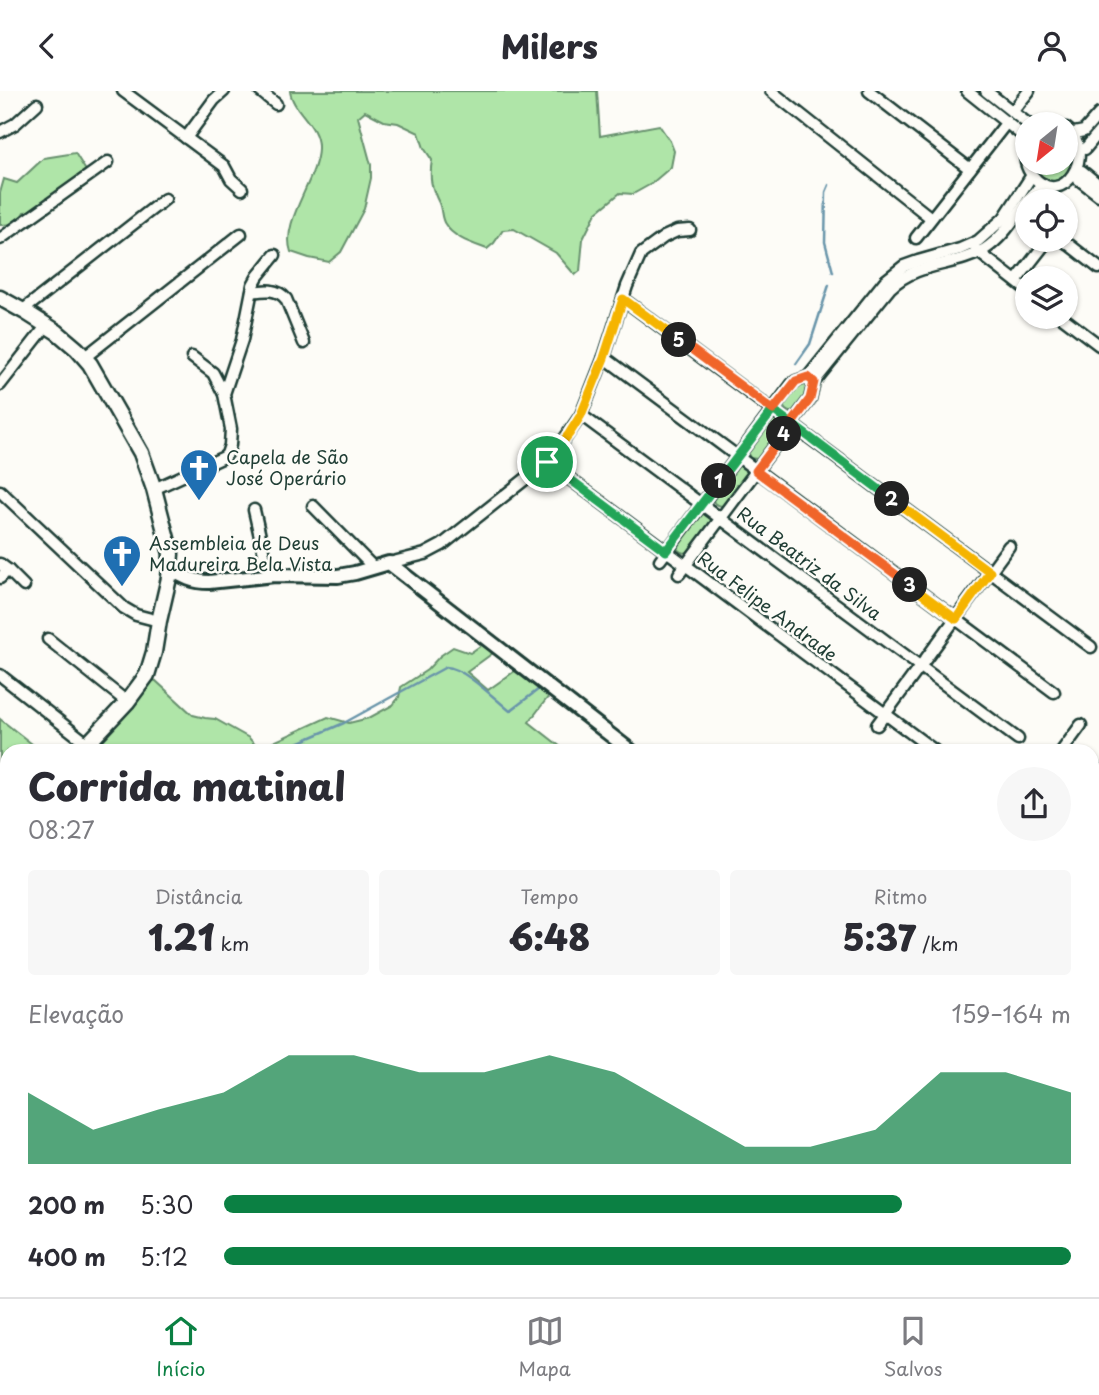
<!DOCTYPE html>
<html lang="pt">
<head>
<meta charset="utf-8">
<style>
	body { margin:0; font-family:"Playpen Sans",sans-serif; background:#f7f7f7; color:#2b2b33; height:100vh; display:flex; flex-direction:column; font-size:26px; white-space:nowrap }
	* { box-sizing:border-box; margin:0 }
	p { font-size:23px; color:#7c7c81 }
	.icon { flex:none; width:38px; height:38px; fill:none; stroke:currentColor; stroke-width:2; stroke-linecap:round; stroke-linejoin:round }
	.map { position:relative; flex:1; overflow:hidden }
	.drawer { position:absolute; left:0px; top:653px; width:1099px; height:555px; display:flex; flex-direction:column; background:#fff; border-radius:21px 21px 0 0; box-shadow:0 2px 5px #0004 }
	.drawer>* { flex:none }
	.needle { width:46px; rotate:210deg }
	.tools { position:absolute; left:1015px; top:21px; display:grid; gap:14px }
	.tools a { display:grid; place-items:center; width:63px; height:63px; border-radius:50%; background:#fff; box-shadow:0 2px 5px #0004; font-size:35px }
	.pin { position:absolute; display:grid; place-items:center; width:60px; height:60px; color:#fff; margin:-30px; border:4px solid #fff; border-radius:50%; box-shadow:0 2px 7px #0007 }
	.km { position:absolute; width:35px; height:35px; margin:-18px; border-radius:50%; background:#222; color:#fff; font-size:19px; line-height:35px; text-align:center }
	.round { display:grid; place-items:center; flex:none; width:74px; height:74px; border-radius:37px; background:#f7f7f7 }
	.overview { display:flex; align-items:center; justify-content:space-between; height:119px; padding:0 28px }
	h1 { font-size:38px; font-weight:800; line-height:52px }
	.stats { display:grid; grid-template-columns:repeat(3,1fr); gap:10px; height:119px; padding:7px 28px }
	.stats div { display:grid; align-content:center; border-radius:7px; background:#f7f7f7; text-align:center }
	.stats b { font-size:35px; font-weight:800 }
	.stats small { font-size:19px; font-weight:400 }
	.stats p { font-size:19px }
	.chart { height:196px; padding:14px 28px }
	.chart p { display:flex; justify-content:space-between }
	.chart svg { width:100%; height:126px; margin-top:7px; fill:#0b8043; opacity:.7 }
	ul { padding:0 28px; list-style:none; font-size:23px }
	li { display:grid; grid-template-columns:112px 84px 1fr; align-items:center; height:52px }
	li i { height:18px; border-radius:9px; background:#0b8043 }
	header { display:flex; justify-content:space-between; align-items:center; height:91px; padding:0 28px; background:#fff; font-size:32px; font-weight:800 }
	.tab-bar { display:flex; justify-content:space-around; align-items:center; height:98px; border-top:2px solid #e1e1e2; background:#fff; font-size:19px; color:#7c7c81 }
	.tab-bar a { display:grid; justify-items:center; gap:4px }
	.tab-bar .current { color:#0b8043 }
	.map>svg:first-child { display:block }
	.green { fill:#afe5a8; stroke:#67916e; stroke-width:2 }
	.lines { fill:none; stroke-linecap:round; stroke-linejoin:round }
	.stream { stroke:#6995aa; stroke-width:2.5 }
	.minor-casing { stroke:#1f3d34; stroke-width:15 }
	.tertiary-casing { stroke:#1f3d34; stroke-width:18 }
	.secondary-casing { stroke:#1f3d34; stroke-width:19 }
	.minor { stroke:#fdfcf7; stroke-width:10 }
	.tertiary { stroke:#fdfcf7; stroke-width:12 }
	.secondary { stroke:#fdfcf7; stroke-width:14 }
	.split-1-casing { stroke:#fff; stroke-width:14 }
	.split-2-casing { stroke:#fff; stroke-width:14 }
	.split-3-casing { stroke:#fff; stroke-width:14 }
	.split-4-casing { stroke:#fff; stroke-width:14 }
	.split-5-casing { stroke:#fff; stroke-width:14 }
	.split-6-casing { stroke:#fff; stroke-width:14 }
	.split-1 { stroke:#22a559; stroke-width:9 }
	.split-2 { stroke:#22a559; stroke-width:9 }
	.split-3 { stroke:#f5b400; stroke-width:9 }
	.split-4 { stroke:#f0652b; stroke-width:9 }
	.split-5 { stroke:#f0652b; stroke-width:9 }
	.split-6 { stroke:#f5b400; stroke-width:9 }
	.labels { text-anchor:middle; stroke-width:5; stroke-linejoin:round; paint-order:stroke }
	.poi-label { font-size:18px; fill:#1f3d34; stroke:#fdfcf7; text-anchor:start }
	.street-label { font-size:18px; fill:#1f3d34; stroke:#fdfcf7 }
</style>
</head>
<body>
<header><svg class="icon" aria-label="back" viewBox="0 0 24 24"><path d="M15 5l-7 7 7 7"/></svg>Milers<svg class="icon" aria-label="person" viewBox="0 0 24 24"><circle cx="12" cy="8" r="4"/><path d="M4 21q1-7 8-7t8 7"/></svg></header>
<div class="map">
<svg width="1099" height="1206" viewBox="0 0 1099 1206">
	<rect width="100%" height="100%" fill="#fdfcf7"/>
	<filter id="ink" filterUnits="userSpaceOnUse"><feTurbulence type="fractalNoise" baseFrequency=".0143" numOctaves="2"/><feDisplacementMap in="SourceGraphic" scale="14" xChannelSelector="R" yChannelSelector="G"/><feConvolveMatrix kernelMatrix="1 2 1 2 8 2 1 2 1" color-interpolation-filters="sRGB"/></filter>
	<g filter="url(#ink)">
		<!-- green -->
		<g class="green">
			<path d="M290 0H597L600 45 659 34 670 50 674 60 671 76 651 93 633 103 620 102 596 122 583 148 580 180 575 184 556 162 514 138 503 139 494 152 487 158C474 153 453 147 445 133 441 128 442 119 439 112 431 96 429 87 432 69L424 57 419 42 398 32 384 30 365 20 358 26 371 74V87L364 118 341 161 329 171 309 167 291 161C280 131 318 88 318 57 319 33 292 20 290 0Z"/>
			<path d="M1066 43 1073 48 1080 74 1059 91C1046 91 1035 85 1031 72H1066Z"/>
			<polygon points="75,62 88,83 37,120 24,121 17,133 0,134 0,102 4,88 17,92 44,67"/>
			<path d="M802 291 808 295 809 301 794 321C787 322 783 318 783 311L796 293Z"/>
			<polygon points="774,326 783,332 783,335 760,367 757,368 750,367 747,361 770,327"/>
			<polygon points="739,373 742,373 748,379 747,382 725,414 721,415 715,413 712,408 735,374"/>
			<path d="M703 420 712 426V429L689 461C683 463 678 461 676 455L699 421Z"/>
			<polygon points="486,551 497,559 467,581 488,599 519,577 552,601 529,631 566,660 272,660 267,654 328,626 349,632 369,627 393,614 399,606 401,596 427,579 440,565 453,556 470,562"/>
			<polygon points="153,589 156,590 193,624 205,627 215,628 249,647 261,660 87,660"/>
			<polygon points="0,628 41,660 7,660 7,708 0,704"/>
			<polygon points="7,751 7,873 0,867 0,754"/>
			<polygon points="0,934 7,940 7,1200 400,1200 407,1206 0,1206"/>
		</g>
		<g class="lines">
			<!-- stream -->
			<g class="stream">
				<polyline points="829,94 826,101 825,151 833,181"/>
				<polyline points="796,273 810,253 829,194"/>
				<path d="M279 660 344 632 446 576C463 576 495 608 510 620L543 595"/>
				<polyline points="0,777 7,774"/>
				<polyline points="0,857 7,856"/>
				<polyline points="1092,862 1099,863"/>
			</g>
			<defs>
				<g id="minor">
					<polyline points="123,0 224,75 231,88 242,98"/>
					<polyline points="260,0 276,13"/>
					<polyline points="771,0 931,127"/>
					<polyline points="869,0 970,78"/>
					<polyline points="967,0 1027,48"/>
					<polyline points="986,0 1028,33"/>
					<polyline points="1012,21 1029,0"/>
					<polyline points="0,41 15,33 37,13"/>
					<polyline points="1074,42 1084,40 1099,23"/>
					<polyline points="186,47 214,9 224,0"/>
					<path d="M1027 54C1024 65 1025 76 1033 85 1062 121 1099 61 1066 37"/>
					<polyline points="1085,58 1099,41"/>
					<polyline points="1082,80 1099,94"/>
					<polyline points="1077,87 1099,104"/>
					<polyline points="916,147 1007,31"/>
					<polyline points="0,148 108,71"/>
					<polyline points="1063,149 1099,177"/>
					<polyline points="976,159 1027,199"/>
					<polyline points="1016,190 1048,149"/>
					<path d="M252 201C265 199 277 197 286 208L304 252"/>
					<polyline points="623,208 1091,556"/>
					<polyline points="22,220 165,108"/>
					<polyline points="1062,226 1099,254"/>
					<polyline points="85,266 241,143"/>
					<polyline points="192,266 213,282 224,303"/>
					<polyline points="604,266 1054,601"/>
					<polyline points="808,286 885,190 904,175 918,170 960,158 978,150 1004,127 1032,84"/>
					<path d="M814 291 890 197C920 169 954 177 985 158 1010 142 1021 112 1043 93"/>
					<polyline points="0,294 47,234"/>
					<polyline points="581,324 1018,648"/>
					<polyline points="547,371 935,660"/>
					<polyline points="154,398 224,366 227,363 230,354 231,338 224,303 242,249 253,194 258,185 275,164"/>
					<polyline points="0,400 124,517 136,524 159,530"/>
					<polyline points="313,415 373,476"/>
					<polyline points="254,419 269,485"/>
					<polyline points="660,469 792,293 796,290 808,286"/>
					<polyline points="389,472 425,463 442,454 528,386 547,371 559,356 581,324 604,266 627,195 641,163 664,146 677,140 690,139"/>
					<polyline points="0,473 8,479 0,487"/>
					<polyline points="8,479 24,495"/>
					<polyline points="679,483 810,308 814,291"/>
					<polyline points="48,548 127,611"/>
					<polyline points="0,584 88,653"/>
					<polyline points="877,634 1009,455"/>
					<polyline points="1062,660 1081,634"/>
					<polyline points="1092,674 1099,680"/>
					<polyline points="1092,750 1099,755"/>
					<polyline points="1092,814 1099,814"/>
					<polyline points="0,931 7,936"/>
				</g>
				<g id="tertiary">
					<path d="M170 478C183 486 193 491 209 491L275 484 338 485 355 482 389 472 631 660"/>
					<polyline points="1092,980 1099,980"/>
				</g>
				<g id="secondary">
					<polyline points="0,207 27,222 57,241 77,258 90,273 141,362 154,398 171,463 169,487 159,530 154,561 147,584 127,611 81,660"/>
					<polyline points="0,717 5,723 7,733 0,745"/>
				</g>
			</defs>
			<!-- minor casing -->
			<use href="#minor" class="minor-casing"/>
			<!-- tertiary casing -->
			<use href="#tertiary" class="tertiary-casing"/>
			<!-- secondary casing -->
			<use href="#secondary" class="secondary-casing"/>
			<!-- minor -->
			<use href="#minor" class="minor"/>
			<!-- tertiary -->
			<use href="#tertiary" class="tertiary"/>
			<!-- secondary -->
			<use href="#secondary" class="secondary"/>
		</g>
	</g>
	<g class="lines" filter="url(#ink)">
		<defs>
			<polyline id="split-1" points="547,371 666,460 719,390"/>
			<polyline id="split-2" points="719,390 773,319 892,408"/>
			<polyline id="split-3" points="892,408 990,481 956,528 910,494"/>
			<polyline id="split-4" points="784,343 756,380 910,494"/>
			<polyline id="split-5" points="679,249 773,319 796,290 808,286 814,291 810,308 784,343"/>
			<polyline id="split-6" points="547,371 569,343 581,324 604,267 623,208 679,249"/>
		</defs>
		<!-- split-1 casing -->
		<use href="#split-1" class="split-1-casing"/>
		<!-- split-2 casing -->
		<use href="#split-2" class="split-2-casing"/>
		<!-- split-3 casing -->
		<use href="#split-3" class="split-3-casing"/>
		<!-- split-4 casing -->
		<use href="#split-4" class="split-4-casing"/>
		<!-- split-5 casing -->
		<use href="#split-5" class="split-5-casing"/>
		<!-- split-6 casing -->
		<use href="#split-6" class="split-6-casing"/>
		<!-- split-1 -->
		<use href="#split-1" class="split-1"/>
		<!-- split-2 -->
		<use href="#split-2" class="split-2"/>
		<!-- split-3 -->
		<use href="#split-3" class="split-3"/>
		<!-- split-4 -->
		<use href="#split-4" class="split-4"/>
		<!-- split-5 -->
		<use href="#split-5" class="split-5"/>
		<!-- split-6 -->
		<use href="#split-6" class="split-6"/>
	</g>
	<!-- icons -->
	<defs>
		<symbol id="church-pin" viewBox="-11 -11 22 30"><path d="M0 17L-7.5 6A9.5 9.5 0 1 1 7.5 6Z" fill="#1f6fb2" stroke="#fdfcf7"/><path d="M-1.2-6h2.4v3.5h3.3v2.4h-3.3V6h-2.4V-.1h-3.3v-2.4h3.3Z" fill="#fff"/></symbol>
	</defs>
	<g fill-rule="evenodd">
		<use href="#church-pin" x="177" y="355" width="44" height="60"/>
		<use href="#church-pin" x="100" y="441" width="44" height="60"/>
	</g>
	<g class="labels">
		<!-- poi labels -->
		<g class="poi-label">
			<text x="226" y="373">Capela de São<tspan x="226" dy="21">José Operário</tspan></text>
			<text x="149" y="459">Assembleia de Deus<tspan x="149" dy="21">Madureira Bela Vista</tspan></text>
		</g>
		<!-- street labels -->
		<g class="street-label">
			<text transform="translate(809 473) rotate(37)" y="6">Rua Beatriz da Silva</text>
			<text transform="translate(767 516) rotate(37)" y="6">Rua Felipe Andrade</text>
		</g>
	</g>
</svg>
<div class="tools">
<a><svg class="needle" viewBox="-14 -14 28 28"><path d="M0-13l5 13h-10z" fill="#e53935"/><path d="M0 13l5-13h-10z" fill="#7c7c81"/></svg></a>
<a><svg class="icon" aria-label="locate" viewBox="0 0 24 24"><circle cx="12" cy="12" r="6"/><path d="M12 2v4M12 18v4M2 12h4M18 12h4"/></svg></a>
<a><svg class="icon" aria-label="layers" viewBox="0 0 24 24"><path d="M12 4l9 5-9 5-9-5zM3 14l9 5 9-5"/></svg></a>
</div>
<div class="pin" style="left:547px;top:371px;background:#1e9e55"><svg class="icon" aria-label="arrive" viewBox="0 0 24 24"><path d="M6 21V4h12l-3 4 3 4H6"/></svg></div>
<b class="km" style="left:719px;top:390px">1</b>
<b class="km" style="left:892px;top:408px">2</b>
<b class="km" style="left:910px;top:494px">3</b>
<b class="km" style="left:784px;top:343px">4</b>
<b class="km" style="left:679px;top:249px">5</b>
<section class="drawer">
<div class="overview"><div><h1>Corrida matinal</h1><p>08:27</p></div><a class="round"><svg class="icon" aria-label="share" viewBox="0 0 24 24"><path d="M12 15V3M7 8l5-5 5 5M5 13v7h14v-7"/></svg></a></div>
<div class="stats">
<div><p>Distância</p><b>1.21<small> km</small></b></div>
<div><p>Tempo</p><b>6:48</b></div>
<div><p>Ritmo</p><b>5:37<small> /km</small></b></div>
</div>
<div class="chart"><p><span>Elevação</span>159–164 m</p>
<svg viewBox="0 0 160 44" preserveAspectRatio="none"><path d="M0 44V19L10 32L20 25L30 19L40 6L50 6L60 12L70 12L80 6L90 12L100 25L110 38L120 38L130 32L140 12L150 12L160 19V44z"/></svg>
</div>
<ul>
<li><b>200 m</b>5:30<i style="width:80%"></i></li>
<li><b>400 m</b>5:12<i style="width:100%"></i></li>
</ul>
</section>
</div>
<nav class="tab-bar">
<a class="current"><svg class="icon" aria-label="home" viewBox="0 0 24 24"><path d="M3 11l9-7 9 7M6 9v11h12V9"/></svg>Início</a>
<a><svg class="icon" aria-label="map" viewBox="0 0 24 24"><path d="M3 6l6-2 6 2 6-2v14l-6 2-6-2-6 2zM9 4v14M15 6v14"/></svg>Mapa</a>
<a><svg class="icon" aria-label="saved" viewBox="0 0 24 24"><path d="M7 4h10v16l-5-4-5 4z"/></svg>Salvos</a>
</nav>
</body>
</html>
